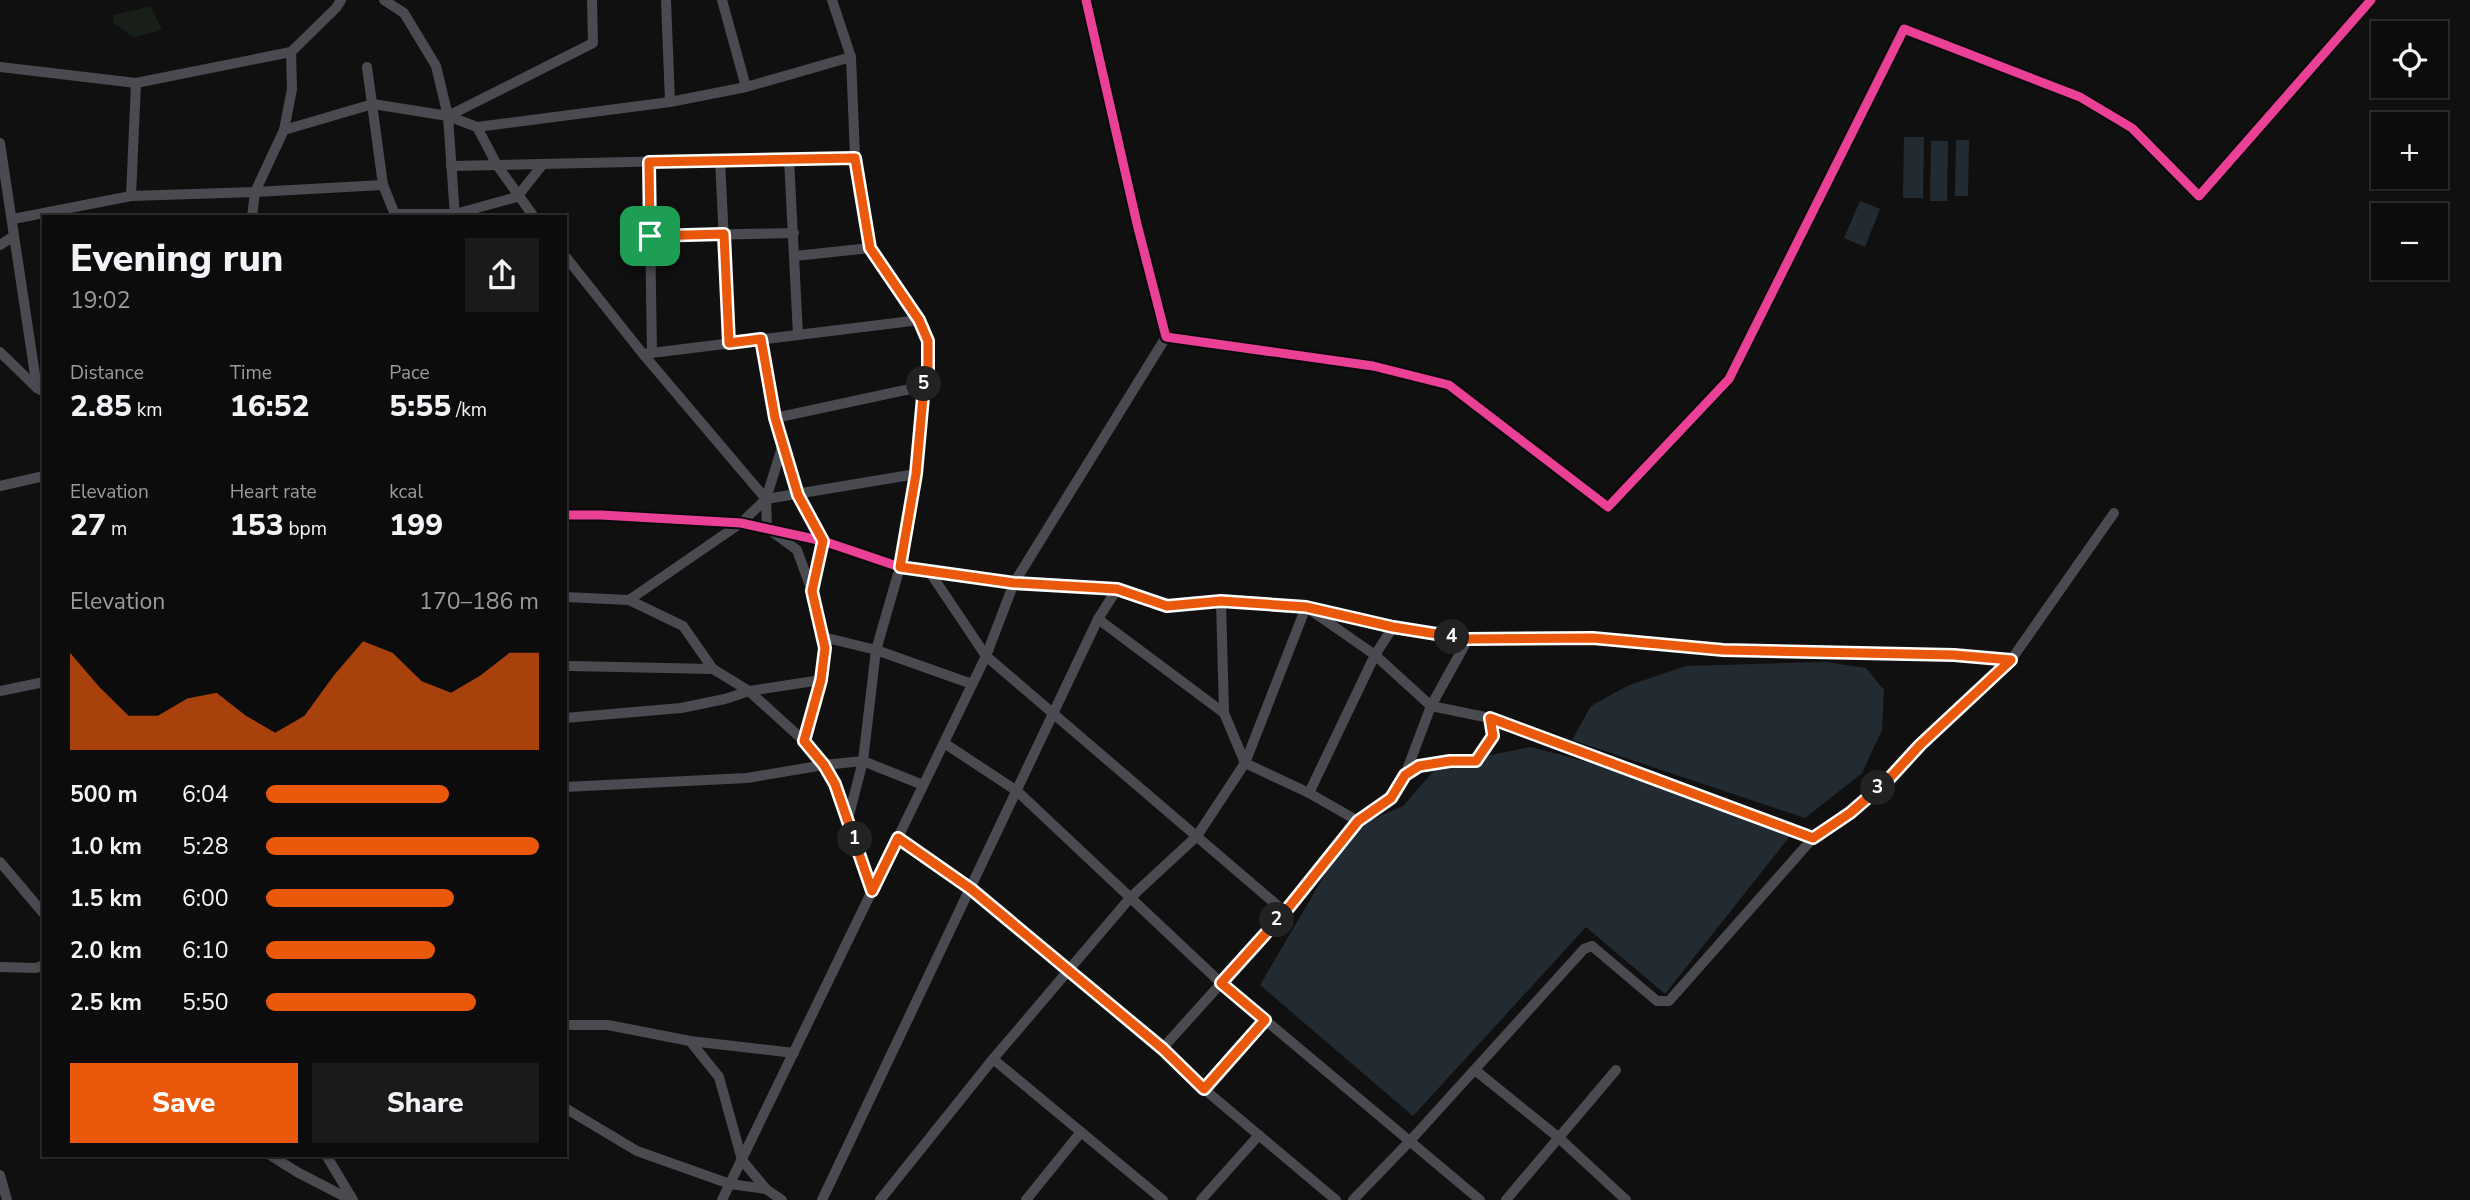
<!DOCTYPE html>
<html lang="en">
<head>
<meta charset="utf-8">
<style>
	body { margin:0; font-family:"Nunito Sans",sans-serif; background:#1a1a1a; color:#f1f3f6; height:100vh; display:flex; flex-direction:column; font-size:26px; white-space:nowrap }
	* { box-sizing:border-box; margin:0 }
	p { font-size:23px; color:#9a9b9d }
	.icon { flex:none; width:38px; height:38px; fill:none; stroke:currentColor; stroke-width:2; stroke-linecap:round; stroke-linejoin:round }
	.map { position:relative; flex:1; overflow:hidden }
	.side { position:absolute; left:42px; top:215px; width:525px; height:942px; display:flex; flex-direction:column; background:#0c0c0c; border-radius:0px; box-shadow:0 2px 5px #0004,0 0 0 2px #2c2c2d }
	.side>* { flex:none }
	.tools { position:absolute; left:2371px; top:21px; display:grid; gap:14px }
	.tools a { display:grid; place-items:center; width:77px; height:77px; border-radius:0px; background:#0c0c0c; box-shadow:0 2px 5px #0004,0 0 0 2px #2c2c2d; font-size:35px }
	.pin { position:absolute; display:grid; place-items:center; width:60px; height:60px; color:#fff; margin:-30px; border-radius:14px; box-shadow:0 4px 10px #0006 }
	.km { position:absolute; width:35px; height:35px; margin:-18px; border-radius:50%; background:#222; color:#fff; font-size:19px; line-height:35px; text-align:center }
	.round { display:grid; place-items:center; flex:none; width:74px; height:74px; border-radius:0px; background:#1a1a1a }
	.summary { display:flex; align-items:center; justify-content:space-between; height:119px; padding:0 28px }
	h1 { font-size:38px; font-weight:800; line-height:52px }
	.stats { display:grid; grid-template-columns:repeat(3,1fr); gap:10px; height:119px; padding:7px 28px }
	.stats div { display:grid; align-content:center }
	.stats b { font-size:30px; font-weight:800 }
	.stats small { font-size:19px; font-weight:400 }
	.stats p { font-size:19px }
	.chart { height:196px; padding:14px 28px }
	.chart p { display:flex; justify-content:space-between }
	.chart svg { width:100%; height:126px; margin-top:7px; fill:#ea580c; opacity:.7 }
	.primary-button { display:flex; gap:14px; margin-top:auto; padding:14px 28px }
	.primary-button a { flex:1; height:80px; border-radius:0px; background:#ea580c; color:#fff; font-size:28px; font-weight:800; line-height:80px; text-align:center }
	.primary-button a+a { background:#1a1a1a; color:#f1f3f6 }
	ul { padding:0 28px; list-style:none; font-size:23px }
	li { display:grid; grid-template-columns:112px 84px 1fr; align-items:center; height:52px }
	li i { height:18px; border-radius:9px; background:#ea580c }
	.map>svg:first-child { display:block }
	.green { fill:#181f19 }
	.water { fill:#232b32 }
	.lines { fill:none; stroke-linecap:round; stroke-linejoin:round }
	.minor { stroke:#4a4b50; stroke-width:10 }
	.cycleway-casing { stroke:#0a0a0c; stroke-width:13 }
	.cycleway { stroke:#ea4096; stroke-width:9 }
	.route-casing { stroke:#fff; stroke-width:14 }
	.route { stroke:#ea580c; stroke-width:9 }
</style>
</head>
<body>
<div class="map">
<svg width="2470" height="1200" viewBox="0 0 2470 1200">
	<rect width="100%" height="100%" fill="#101010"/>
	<!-- green -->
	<polygon class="green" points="151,6 162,30 134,37 113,23 113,15"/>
	<!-- water -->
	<g class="water">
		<polygon points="1904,137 1924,137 1923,198 1903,198"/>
		<polygon points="1956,140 1969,140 1968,196 1955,196"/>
		<polygon points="1931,141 1948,141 1947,201 1930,201"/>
		<polygon points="1860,201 1880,209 1865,247 1844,238"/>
		<polygon points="1826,662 1866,668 1884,690 1882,730 1862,773 1805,818 1572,740 1591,706 1627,686 1686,666"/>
		<path d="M1530 747C1619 768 1706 800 1790 836L1665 994 1586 927 1413 1116 1260 985 1352 828 1403 806 1438 766Z"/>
	</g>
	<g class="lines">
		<!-- minor -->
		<g class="minor">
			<polyline points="384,0 404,13 436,66 448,116 455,217"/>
			<polyline points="666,0 670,102"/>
			<polyline points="722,0 746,87"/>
			<polyline points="832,0 851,57 855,157 870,248 920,320 928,341 928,371 924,386 916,474 900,567 876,650 863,761 848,819"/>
			<polyline points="1086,0 1137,224 1166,337 1373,366 1449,385 1608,507 1729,379 1904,29 2080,97 2132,128 2199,196 2371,0"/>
			<polyline points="0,67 136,83 291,52 336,8 341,0"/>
			<polyline points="367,67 383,185 396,217"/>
			<polyline points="448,116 593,43 592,0"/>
			<polyline points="477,127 497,165 534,217"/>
			<polyline points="284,130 373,104 448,116 477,127 670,102 746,87 851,57"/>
			<polyline points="0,143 37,388"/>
			<polyline points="789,159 798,335"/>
			<polyline points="720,160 729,343"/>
			<polyline points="649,162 652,353"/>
			<polyline points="451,166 855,157"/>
			<polyline points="131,196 136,83"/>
			<polyline points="395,214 455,214 517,197 543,164"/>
			<polyline points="252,217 255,192 284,130 292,89 291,52"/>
			<polyline points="13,219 131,196 255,192 383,185"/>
			<polyline points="650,236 794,233"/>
			<polyline points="0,245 14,236"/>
			<polyline points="565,256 643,354 766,499 767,528 797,550 812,591"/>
			<polyline points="795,256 870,248"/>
			<polyline points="761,339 775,418 798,495 823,541 812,591 825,648 821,680 804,741 824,765 835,784 872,891"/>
			<polyline points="0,352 37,388 44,392"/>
			<polyline points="643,354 920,320"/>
			<polyline points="775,418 924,386"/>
			<polyline points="0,486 44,476"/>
			<polyline points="766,499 916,474"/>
			<polyline points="565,515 601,515 741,523 823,541 900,567 1014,583 1117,589 1167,606 1221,601 1306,607 1393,627 1468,639 1593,638 1723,650 1954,655 2011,660"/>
			<polyline points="929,571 986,656 1285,912"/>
			<polyline points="565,597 629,600 683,626 713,669 749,691 804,741"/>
			<polyline points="629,600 741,523 766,499 783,444"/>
			<polyline points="1221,601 1224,713 1245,763 1309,793 1358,821"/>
			<polyline points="1098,619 1224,713"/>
			<polyline points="823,637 876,650 972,684"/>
			<polyline points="570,666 713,669"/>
			<polyline points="0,691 44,682"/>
			<polyline points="565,718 681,708 725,699 749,691 821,680"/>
			<polyline points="944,743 1017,791 1221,983 1480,1200"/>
			<polyline points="1405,775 1431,706 1468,639"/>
			<polyline points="565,787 747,778 824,765 863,761 923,785"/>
			<polyline points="1309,793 1375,655 1393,627"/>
			<polyline points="898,838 971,889 1162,1049 1204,1089 1336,1200"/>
			<polyline points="0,862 44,914"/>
			<polyline points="0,967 36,968 44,965"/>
			<polyline points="565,1025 608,1025 690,1041 794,1053"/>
			<polyline points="690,1041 719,1077 742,1160 766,1189 782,1200"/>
			<polyline points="1162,1049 1285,912 1358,821 1391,798 1405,775 1419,766 1450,761 1476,761 1493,736 1490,718"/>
			<polyline points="993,1059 1163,1200"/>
			<polyline points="1475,1070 1558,1137 1626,1200"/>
			<polyline points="1204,1089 1265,1020"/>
			<polyline points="565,1108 637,1151 730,1184 766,1189"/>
			<polyline points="270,1155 297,1172 351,1200"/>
			<polyline points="326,1155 353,1200"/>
			<polyline points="0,1175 7,1200"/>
			<polyline points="722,1200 986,656 1014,583 1166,337"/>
			<polyline points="822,1200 1098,619 1117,589"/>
			<polyline points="880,1200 993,1059 1130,898 1197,836 1245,763 1306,607 1375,655 1431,706 1490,718 1813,838"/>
			<polyline points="1026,1200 1081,1132"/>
			<polyline points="1201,1200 1259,1135"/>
			<polyline points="1353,1200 1409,1142 1584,949 1592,946 1657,1001 1669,1001 1813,838 1850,813 1887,781 1920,745 2011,660 2114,513"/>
			<polyline points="1506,1200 1616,1070"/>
		</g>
		<defs>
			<g id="cycleway">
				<polyline points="1086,0 1137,224 1166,337 1373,366 1449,385 1608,507 1729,379 1904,29 2080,97 2132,128 2199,196 2371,0"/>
				<polyline points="565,515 601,515 741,523 823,541 900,567 1014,583 1117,589 1167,606 1221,601 1306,607 1393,627 1468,639 1593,638 1723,650 1954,655 2011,660"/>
			</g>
		</defs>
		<!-- cycleway casing -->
		<use href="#cycleway" class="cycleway-casing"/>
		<!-- cycleway -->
		<use href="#cycleway" class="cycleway"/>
	</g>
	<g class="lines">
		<defs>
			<polygon id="route" points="855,158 870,248 919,320 928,341 928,371 924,386 916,474 900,567 1014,583 1117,589 1167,606 1221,601 1306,607 1393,627 1468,639 1593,638 1723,650 1954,655 2011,660 1920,745 1887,781 1850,813 1813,838 1490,718 1493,736 1476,761 1450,761 1419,766 1405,775 1391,798 1358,821 1285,912 1221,983 1265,1020 1204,1089 1163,1049 971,889 898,838 872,891 835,784 824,765 804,741 821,680 825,648 812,591 823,541 798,495 775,418 761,339 729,343 724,234 650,236 649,162"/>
		</defs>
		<!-- route casing -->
		<use href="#route" class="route-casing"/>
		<!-- route -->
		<use href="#route" class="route"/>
	</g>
</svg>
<div class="tools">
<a><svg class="icon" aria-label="locate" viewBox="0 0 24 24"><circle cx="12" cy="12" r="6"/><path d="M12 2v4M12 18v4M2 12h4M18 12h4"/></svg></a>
<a>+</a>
<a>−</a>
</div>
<div class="pin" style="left:650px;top:236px;background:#1e9e55"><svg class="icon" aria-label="arrive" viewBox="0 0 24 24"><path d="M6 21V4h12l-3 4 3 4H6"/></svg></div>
<b class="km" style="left:855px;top:839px">1</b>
<b class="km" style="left:1277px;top:920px">2</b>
<b class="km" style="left:1878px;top:788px">3</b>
<b class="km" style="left:1452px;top:637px">4</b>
<b class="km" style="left:924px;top:384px">5</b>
<section class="side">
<div class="summary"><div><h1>Evening run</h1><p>19:02</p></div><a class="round"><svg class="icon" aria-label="share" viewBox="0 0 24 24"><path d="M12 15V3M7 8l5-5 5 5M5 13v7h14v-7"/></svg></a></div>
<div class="stats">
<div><p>Distance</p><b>2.85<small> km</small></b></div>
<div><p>Time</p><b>16:52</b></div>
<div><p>Pace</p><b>5:55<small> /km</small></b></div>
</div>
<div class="stats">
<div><p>Elevation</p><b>27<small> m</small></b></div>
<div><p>Heart rate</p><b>153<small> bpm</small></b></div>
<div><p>kcal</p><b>199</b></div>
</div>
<div class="chart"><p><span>Elevation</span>170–186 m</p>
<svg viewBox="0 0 160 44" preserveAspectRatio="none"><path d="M0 44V10L10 22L20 32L30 32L40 26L50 24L60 32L70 38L80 32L90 18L100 6L110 10L120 20L130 24L140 18L150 10L160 10V44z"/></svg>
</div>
<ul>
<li><b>500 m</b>6:04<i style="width:67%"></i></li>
<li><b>1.0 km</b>5:28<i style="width:100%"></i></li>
<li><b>1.5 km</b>6:00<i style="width:69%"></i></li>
<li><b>2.0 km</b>6:10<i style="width:62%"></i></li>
<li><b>2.5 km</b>5:50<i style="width:77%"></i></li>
</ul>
<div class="primary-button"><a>Save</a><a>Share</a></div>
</section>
</div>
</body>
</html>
